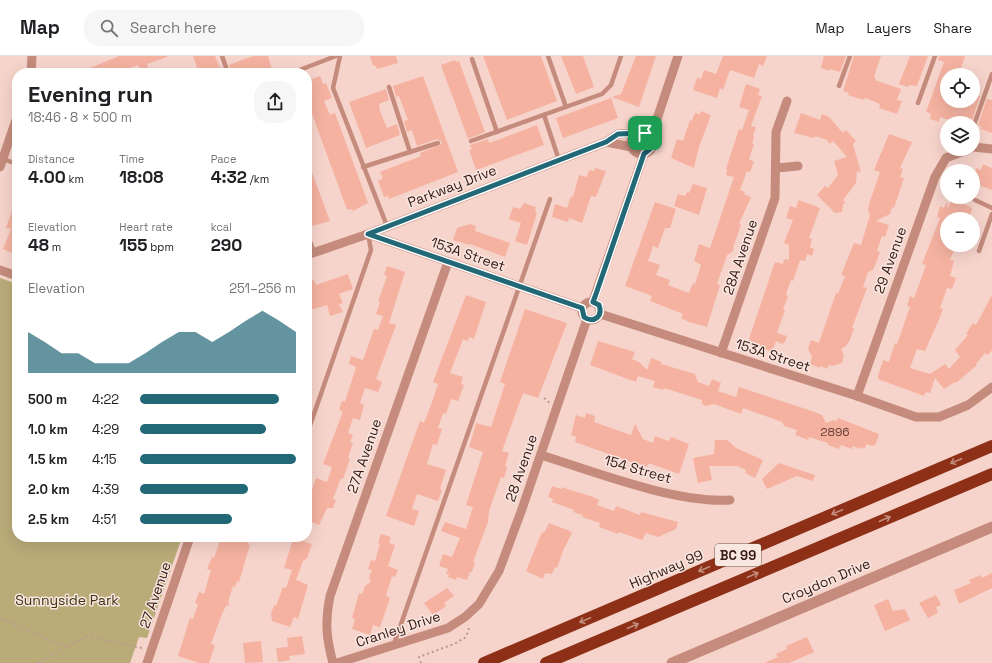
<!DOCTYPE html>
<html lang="en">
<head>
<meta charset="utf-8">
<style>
	body { margin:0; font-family:"Space Grotesk",sans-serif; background:#f6f6f6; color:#202124; height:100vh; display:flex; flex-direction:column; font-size:15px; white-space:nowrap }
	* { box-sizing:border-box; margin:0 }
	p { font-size:13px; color:#757577 }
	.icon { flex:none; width:22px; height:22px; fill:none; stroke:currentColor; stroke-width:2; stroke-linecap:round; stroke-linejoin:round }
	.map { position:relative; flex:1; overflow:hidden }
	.details { position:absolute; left:12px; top:12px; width:300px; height:474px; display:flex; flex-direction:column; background:#fff; border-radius:16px; box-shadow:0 4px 16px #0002 }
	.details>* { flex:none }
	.fabs { position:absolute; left:940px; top:12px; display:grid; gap:8px }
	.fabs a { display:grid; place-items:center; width:40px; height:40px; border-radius:50%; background:#fff; box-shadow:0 4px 16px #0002; font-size:20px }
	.pin { position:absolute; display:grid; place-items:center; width:34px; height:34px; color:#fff; margin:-17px; border-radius:8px; box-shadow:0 2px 6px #0006 }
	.round { display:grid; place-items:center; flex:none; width:42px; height:42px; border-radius:16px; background:#f6f6f6 }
	.head { display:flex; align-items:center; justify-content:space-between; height:68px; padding:0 16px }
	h1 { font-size:22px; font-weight:700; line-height:30px }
	.metrics { display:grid; grid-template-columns:repeat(3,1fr); gap:6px; height:68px; padding:4px 16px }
	.metrics div { display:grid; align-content:center }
	.metrics b { font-size:17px; font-weight:700 }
	.metrics small { font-size:11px; font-weight:400 }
	.metrics p { font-size:11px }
	.chart { height:112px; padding:8px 16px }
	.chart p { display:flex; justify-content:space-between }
	.chart svg { width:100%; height:72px; margin-top:4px; fill:#226877; opacity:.7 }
	ul { padding:0 16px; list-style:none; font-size:13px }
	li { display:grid; grid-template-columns:64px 48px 1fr; align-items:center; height:30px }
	li i { height:10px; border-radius:5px; background:#226877 }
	header { display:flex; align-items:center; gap:24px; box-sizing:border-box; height:56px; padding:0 20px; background:#fff; border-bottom:1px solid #e0e0e0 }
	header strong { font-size:19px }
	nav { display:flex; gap:22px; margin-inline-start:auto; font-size:14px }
	.search { width:280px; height:36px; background:#f6f6f6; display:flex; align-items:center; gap:10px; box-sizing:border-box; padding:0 14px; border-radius:16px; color:#757577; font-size:15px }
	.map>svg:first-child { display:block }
	.green { fill:#baac79 }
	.building { fill:#f5b2a1 }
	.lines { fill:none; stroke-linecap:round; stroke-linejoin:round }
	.path { stroke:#bb9991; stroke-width:2; stroke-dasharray:2 3; stroke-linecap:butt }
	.service { stroke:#c58c7d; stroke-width:4.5 }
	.minor { stroke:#c58c7d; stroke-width:9 }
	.tertiary { stroke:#c58c7d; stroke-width:11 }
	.motorway { stroke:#8d3017; stroke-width:12 }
	.oneway { stroke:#c28b7c }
	.route-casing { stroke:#fff; stroke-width:8 }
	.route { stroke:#226877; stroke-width:5 }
	.labels { text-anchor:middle; stroke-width:3; stroke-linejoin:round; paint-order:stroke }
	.number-label { font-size:12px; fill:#663f35 }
	.shield { fill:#f8e6e1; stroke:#71564f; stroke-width:1 }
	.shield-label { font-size:13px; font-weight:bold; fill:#371911 }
	.street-label { font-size:14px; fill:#371911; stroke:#f8e6e1 }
	.park-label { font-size:14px; fill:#3c3410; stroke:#f8e6e1 }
</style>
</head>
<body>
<header>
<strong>Map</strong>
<div class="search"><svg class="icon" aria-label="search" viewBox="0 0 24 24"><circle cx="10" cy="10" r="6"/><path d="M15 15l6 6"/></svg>Search here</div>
<nav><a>Map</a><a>Layers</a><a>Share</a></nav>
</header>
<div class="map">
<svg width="992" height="607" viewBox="0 0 992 607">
	<rect width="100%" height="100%" fill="#f7d4cb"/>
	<!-- green -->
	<polygon class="green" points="0,222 17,228 17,481 182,481 147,582 139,581 130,607 0,607"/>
	<!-- building -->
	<g class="building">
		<polygon points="119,0 167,0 167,1 147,8 149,14 142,17 138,9 117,17 78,17"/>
		<polygon points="193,0 215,0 220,12 222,11 224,17 199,17"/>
		<polygon points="253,0 268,0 273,17 232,17 229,9"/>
		<polygon points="370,0 396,0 398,7 377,13 375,9 373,10"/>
		<polygon points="483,0 541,0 557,45 507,64"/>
		<polygon points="561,0 583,0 594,31 576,38"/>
		<polygon points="636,0 656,0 639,51 612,41 621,38"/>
		<polygon points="723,0 767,0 763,10 759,8 754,22 730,14 723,34 720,32 717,42 693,34 697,22 701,23 704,14 716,18"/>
		<polygon points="824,0 846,0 840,16 830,13 830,15 821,12"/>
		<polygon points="854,0 881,0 874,21 876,22 875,24 901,33 897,44 902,45 897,58 879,52 880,48 865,42 864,44 848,39 849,37 843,35"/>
		<polygon points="910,0 928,0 918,27 917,30 909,29 908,31 899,28"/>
		<polygon points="939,0 965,0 960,15 957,14 955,18 947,16 947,45 973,45 973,38 980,40 971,67 958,67 940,61 939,66 930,63 931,58 926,56 944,6 938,4"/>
		<polygon points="455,4 456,6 459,5 485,76 468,83 441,9"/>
		<polygon points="320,20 323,28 326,27 332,42 324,45 330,59 335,57 368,147 353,155 352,153 348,154 346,151 307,44 307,25"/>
		<polygon points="423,20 458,116 389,143 388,140 384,141 378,125 383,122 380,116 421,100 420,97 442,88 441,85 437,83 417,90 412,74 407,76 404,65 408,64 399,40 396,41 393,30"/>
		<polygon points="746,28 760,33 758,39 762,40 751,70 756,71 753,80 754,81 752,88 754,88 749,103 754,106 750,116 747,115 740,134 745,136 744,138 751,141 739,168 741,169 734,189 733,195 727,199 717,228 720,229 707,271 689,266 681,262 683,258 650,245 652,240 625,230 655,146 676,153 670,172 665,172 658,192 653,190 648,205 660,209 656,219 670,224 668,229 689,237 693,227 695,228 701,209 694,205 699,188 710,192 734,121 726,119 727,114 726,113 739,73 742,74 749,54 739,51"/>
		<polygon points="386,33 389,44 379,48 380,55 387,72 397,68 400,79 366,92 349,46"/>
		<polygon points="611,42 618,62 563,82 556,62"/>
		<polygon points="987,43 992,44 992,77 981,73 982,71 978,69"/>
		<polygon points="701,55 711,59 699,91 694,112 671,102 677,83 683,85 690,64 692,65 695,57 700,58"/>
		<polygon points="801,57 820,64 822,58 829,61 843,77 846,74 856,85 853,88 861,117 857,115 856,127 843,144 845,146 843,149 842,156 835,157 817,139 825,130 828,132 838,119 834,105 847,101 833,85 830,88 827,84 815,80 814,82 794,77"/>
		<polygon points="537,69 544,89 476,114 469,94 472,93 470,89 488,83 489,87"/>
		<polygon points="889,78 912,86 900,112 903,113 900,121 904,122 894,152 892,151 890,158 876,165 889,169 885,181 882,180 877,195 880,196 876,207 873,214 868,216 863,231 867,232 852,272 854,272 850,284 846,290 841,293 844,300 842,307 833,310 829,309 827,313 821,310 820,312 810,308 812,301 808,293 811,284 819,287 836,237 838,238 845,220 841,219 854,187 861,189 870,159 868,154 870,145 880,116 874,114"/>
		<polygon points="308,106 330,165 309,171 307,165"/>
		<polygon points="983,108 992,112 992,134 976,128 976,126 973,125 976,112 981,114"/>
		<polygon points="595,112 606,115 596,141 591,140 582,167 569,162 568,166 552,161 555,148 567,152 571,140 573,141 579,119 587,121 589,114 594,115"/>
		<polygon points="693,128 707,132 699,159 674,150 678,138 685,140 687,136 689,137"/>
		<polygon points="952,141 966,141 963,148 971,151 972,153 969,163 947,163 947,189 956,189 950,204 954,205 950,220 956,222 952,233 947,232 940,252 943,253 940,261 925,295 917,293 910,312 930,318 945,308 949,313 960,301 955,294 968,279 966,278 973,267 976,269 992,239 992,294 988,299 985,297 976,308 977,309 956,327 955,326 944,333 935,322 930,337 926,336 924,340 878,323 878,320 883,304 889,306 895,287 897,288 910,251 907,250 910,240 914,242 926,209 922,208 940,162 937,161 940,150 944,152 947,146 948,153"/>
		<polygon points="16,144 17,144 17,199 3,193 11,173 6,172"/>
		<polygon points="799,144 820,152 809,182 812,183 810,191 814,193 812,200 807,198 805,205 800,204 793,225 791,224 786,238 788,241 783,253 785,254 777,277 787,280 785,286 782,288 776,285 772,296 749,286 750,280 775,206 783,208 784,203 789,204 789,189 784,187 793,164 786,162 790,150 796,152"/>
		<polygon points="524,147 536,151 535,156 537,157 527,189 515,185 521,167 509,163 513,151 520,153"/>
		<polygon points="470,168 476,170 475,175 510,187 505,201 470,188 470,189 453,184 457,172"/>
		<polygon points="387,210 405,216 389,267 396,269 376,323 382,326 378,336 365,332 360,347 364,349 360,364 353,362 348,377 353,379 350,386 353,387 348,402 350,403 343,423 341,422 333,443 336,444 333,452 327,452 319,469 307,464 307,448 316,422 327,426 332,411 323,408 342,358 342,355 339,354 342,345 345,346 356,311 349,308 351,300 363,304 374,273 378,274 383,260 376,258 380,246 378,246 387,220 384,219"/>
		<polygon points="348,218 353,233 339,238 343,247 339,248 343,256 330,260 327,249 307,255 307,226 314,224 316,229"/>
		<polygon points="466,239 486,246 474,283 469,281 468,285 463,283 450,317 463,321 461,328 464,329 458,345 451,343 446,358 443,357 438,372 442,373 437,389 433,388 427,408 446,414 440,433 442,434 438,445 417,438 412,453 419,455 414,470 386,460 420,365 424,367 432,346 438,328 433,326"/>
		<polygon points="525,253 567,267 538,342 523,337 502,395 509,397 505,410 507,411 504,422 501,421 489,455 488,466 473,506 475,506 472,516 470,516 467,524 457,521 456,524 448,521 449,518 446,518 448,513 439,510 443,498 452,501 460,482 441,475 445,466 466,473 473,451 466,449 483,396 469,391 472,381 476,367 491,371 505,328 500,326"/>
		<polygon points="598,285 635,296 632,303 639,306 647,314 651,302 662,306 661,308 695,318 698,326 709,330 712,323 721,327 718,335 736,341 739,331 815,356 822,359 826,367 833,364 837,365 838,362 879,378 876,388 872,390 867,388 864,393 861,391 860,393 853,390 852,393 841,389 839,393 828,389 828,387 809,381 808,384 795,379 797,374 784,370 782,366 743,352 741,358 714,348 706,350 702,348 702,344 664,332 663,334 653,331 655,325 638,320 636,326 590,309"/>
		<polygon points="586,357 595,360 594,366 631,379 635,368 643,383 653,387 655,380 669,385 671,381 689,388 679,418 651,408 648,408 647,411 631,406 575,386 576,381 571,379 576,359 585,362"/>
		<polygon points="715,384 727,384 736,392 763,404 755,422 745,417 746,414 737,410 709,410 712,424 698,427 693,402 714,398"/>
		<polygon points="779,407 815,419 813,425 797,420 767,433 762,423"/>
		<polygon points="552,430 561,433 562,431 567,433 593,441 599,444 597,449 614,455 616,450 640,459 641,456 678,466 676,473 658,481 646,477 642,484 619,476 618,478 599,471 600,467 582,461 583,459 573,456 574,454 552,446 553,443 548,441"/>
		<polygon points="549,467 570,475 572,477 563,495 557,512 555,511 552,518 545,517 543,523 526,515 542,476 544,477"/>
		<polygon points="381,478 391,481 389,487 395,489 388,510 398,514 395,521 392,520 386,540 390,542 380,571 373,569 370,579 352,573 355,563 352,562 359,537 362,538 365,530 371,526 369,521 372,514 368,513 371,504 375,505 380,488 378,487"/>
		<polygon points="221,481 250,481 248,488 250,489 239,526 237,525 235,531 233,530 228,546 230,549 226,550 222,558 211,588 215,589 209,607 199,607 178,600 190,562 193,563 198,548 195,547 199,536 204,538 211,514 207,513 212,501 214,502"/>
		<polygon points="293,483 312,488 307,502 303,505 296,524 308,529 298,563 294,561 290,571 272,565 271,558 274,549 276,550 283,531 286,532 292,514 284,512"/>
		<polygon points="992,517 992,532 959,548 954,534 971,527 969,524 981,519 982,522"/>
		<polygon points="447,532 454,540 444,547 446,550 433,559 424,547"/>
		<polygon points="936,539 941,549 936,551 938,557 928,562 919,547"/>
		<polygon points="888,543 893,555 905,553 910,564 885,575 874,549"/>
		<polygon points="302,580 305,598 289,600 290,604 278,606 276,592 288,591 287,582"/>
		<polygon points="807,581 814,596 789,607 764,607 778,601 776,598 787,593 786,590"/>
		<polygon points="261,585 263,606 245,607 243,587"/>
	</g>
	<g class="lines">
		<!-- path -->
		<g class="path">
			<polyline points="544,342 550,347"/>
			<polyline points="0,562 67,591"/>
			<polyline points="38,607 87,580 142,592"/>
			<polyline points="421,607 419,601 454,588 466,581 469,572 468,569"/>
		</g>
		<!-- service -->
		<g class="service">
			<polyline points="222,0 228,17"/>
			<polyline points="340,0 333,32 387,170"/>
			<polyline points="548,0 566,51"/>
			<polyline points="472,3 497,76"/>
			<polyline points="297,15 336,0"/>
			<polyline points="839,30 850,0"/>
			<polyline points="389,31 410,96"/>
			<polyline points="918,47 935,0"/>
			<polyline points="544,59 559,104"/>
			<polyline points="471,85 602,38 611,29 621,0"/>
			<polyline points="973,90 974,69 992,18"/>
			<polyline points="3,103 17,108"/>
			<polyline points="363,111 438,87"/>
			<polyline points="975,144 992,152"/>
			<polyline points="307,178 314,196"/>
			<polyline points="979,195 992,158"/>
			<polyline points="307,378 371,194 368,178"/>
			<polyline points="394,588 550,143"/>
		</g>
		<!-- minor -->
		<g class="minor">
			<polyline points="31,17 32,0"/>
			<circle cx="642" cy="87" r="11"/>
			<polyline points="651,81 678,0"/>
			<polyline points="606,86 632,91"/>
			<polyline points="973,91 992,93"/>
			<polyline points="0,111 17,61"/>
			<polyline points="776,112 798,110"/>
			<polyline points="368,178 582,252"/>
			<polyline points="307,199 368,178 606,86 618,78 638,77"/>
			<polyline points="0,214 17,220"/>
			<polyline points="593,245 644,98"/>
			<circle cx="591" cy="255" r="9"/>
			<polyline points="600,258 857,340 916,361 939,361 968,349 992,331"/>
			<polyline points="721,297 775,142 776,76 787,45"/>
			<polyline points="857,340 935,121 946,102 969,93"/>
			<path d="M541 399C595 416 674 447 730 444"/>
			<polyline points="147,607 190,481"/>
			<path d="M333 607C326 581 325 566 330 540L448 206"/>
			<polyline points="337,607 448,572 465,561 479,548 499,515 522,453 587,263"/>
		</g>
		<!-- tertiary -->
		<polyline class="tertiary" points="672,607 992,471"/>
		<!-- motorway -->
		<g class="motorway">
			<polyline points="484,607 992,390"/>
			<polyline points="546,607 992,418"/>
		</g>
	</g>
	<!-- one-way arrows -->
	<defs><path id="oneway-shaft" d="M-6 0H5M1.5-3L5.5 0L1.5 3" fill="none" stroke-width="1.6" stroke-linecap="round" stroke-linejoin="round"/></defs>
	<g class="oneway">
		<use href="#oneway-shaft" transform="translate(956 405) rotate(157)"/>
		<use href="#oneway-shaft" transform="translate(837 456) rotate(157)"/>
		<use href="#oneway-shaft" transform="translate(885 463) rotate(-23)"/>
		<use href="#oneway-shaft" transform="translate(704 513) rotate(157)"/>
		<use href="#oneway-shaft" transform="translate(753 519) rotate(-23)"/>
		<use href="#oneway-shaft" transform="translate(585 564) rotate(157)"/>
		<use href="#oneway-shaft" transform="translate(633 570) rotate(-23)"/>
	</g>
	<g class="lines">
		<defs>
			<path id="route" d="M645 77 651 81 652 91 644 98 596 238 593 246 599 249C603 260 594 268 584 261L582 252 368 178 606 86 618 78Z"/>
		</defs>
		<!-- route casing -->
		<use href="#route" class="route-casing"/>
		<!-- route -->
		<use href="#route" class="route"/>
	</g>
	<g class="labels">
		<!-- number labels -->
		<g class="number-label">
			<text x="835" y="380">2896</text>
		</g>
		<!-- shield labels -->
		<rect class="shield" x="715" y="488" width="46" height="22" rx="3"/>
		<g class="shield-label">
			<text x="738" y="504">BC 99</text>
		</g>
		<!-- street labels -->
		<g class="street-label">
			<text transform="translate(452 130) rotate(-21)" y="5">Parkway Drive</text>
			<text transform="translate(468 198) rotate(19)" y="5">153A Street</text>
			<text transform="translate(740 201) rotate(-71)" y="5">28A Avenue</text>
			<text transform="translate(890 204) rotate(-70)" y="5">29 Avenue</text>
			<text transform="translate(773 299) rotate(18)" y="5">153A Street</text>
			<text transform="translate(364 400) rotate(-71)" y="5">27A Avenue</text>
			<text transform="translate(521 412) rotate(-71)" y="5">28 Avenue</text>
			<text transform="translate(638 413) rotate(16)" y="5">154 Street</text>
			<text transform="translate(666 513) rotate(-23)" y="5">Highway 99</text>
			<text transform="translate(826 525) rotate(-23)" y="5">Croydon Drive</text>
			<text transform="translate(155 539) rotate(-71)" y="5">27 Avenue</text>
			<text transform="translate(398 573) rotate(-18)" y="5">Cranley Drive</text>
		</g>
		<!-- park labels -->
		<g class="park-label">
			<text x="67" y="549">Sunnyside Park</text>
		</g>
	</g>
</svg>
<div class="fabs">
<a><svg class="icon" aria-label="locate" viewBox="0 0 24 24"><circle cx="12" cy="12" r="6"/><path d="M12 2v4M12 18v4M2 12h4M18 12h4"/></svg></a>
<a><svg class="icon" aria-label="layers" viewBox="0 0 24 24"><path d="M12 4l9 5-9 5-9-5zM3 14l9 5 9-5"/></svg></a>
<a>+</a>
<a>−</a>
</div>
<div class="pin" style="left:645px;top:77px;background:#1e9e55"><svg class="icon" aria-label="arrive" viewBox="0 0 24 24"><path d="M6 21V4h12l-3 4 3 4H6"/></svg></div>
<section class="details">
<div class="head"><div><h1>Evening run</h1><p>18:46 · 8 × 500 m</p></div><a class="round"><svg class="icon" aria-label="share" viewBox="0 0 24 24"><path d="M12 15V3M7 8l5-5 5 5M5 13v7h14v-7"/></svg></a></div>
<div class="metrics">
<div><p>Distance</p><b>4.00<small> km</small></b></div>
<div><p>Time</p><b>18:08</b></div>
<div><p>Pace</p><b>4:32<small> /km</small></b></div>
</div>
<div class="metrics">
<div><p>Elevation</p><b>48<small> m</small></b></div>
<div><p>Heart rate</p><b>155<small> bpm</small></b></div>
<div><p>kcal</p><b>290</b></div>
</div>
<div class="chart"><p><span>Elevation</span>251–256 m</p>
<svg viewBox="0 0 160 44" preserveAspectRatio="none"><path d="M0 44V19L10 25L20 32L30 32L40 38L50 38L60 38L70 32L80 25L90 19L100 19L110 25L120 19L130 12L140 6L150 12L160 19V44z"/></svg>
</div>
<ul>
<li><b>500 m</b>4:22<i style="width:89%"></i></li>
<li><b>1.0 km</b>4:29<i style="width:81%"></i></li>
<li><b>1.5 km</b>4:15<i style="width:100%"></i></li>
<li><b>2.0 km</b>4:39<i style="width:69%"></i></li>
<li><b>2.5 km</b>4:51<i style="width:59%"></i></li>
</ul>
</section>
</div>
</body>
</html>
